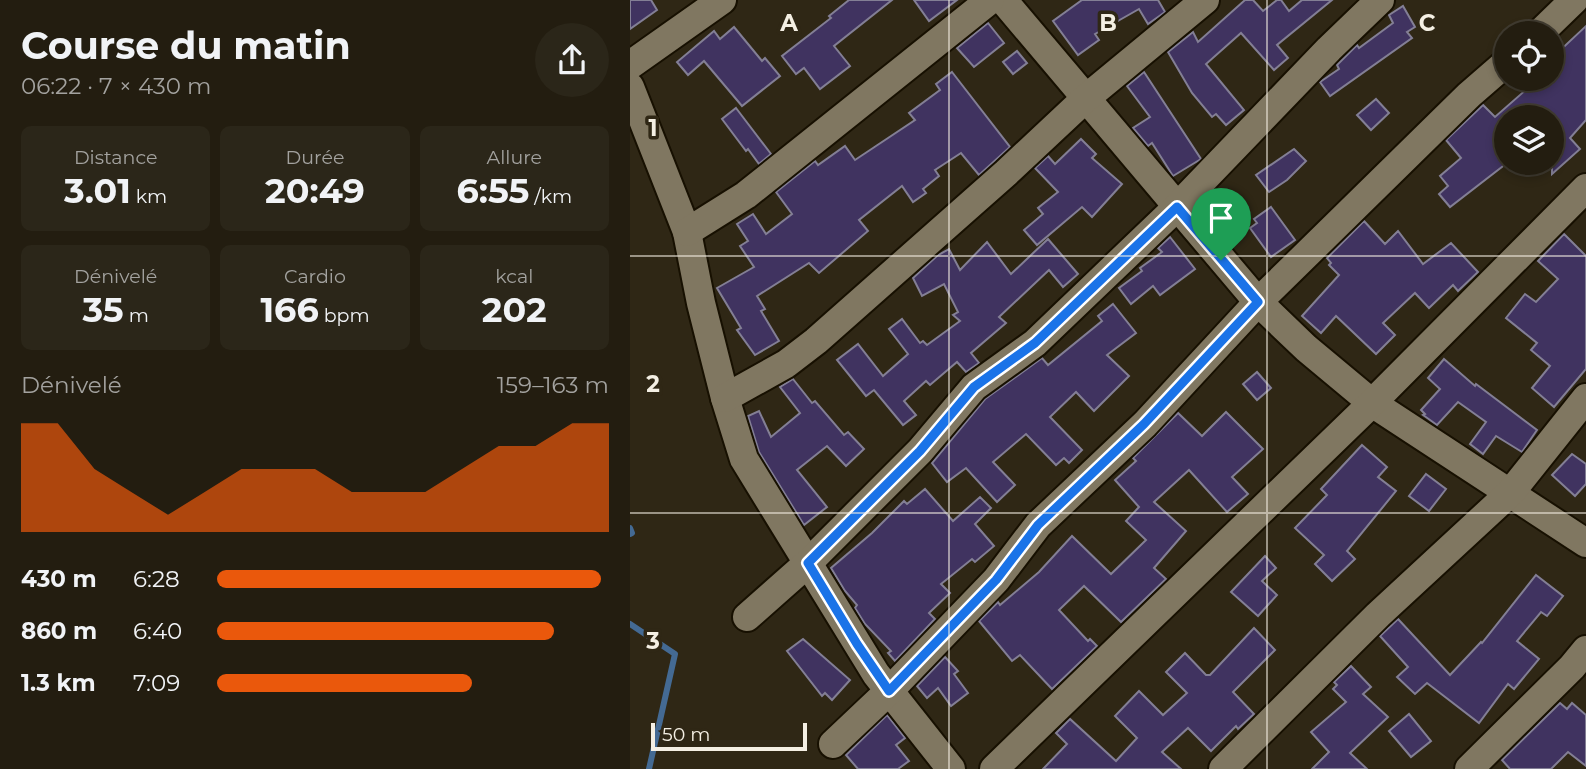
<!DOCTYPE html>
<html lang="fr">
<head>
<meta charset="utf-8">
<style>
	body { margin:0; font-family:Montserrat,sans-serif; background:#2b2619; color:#f1f3f6; height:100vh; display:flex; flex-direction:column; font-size:26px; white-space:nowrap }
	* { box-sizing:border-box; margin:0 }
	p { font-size:23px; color:#a3a29f }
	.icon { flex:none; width:38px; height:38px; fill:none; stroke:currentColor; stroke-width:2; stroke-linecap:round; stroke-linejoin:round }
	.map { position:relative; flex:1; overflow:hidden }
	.sheet { display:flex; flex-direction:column; background:#231d10; width:630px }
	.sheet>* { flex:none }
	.tools { position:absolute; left:864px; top:21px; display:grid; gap:14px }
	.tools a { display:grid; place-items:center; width:70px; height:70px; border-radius:50%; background:#231d10; box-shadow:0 4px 10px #0003,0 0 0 2px #403b30; font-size:35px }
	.scale { position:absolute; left:21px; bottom:18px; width:156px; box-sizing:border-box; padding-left:7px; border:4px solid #f4efe3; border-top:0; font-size:19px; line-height:24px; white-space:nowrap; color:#f4efe3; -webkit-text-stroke:5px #2f2715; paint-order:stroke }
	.pin { position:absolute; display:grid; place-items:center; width:60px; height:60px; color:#fff; margin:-72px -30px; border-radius:50% 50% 50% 0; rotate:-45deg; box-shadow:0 0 7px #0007 }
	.pin .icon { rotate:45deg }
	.round { display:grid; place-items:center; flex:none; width:74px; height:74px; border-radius:37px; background:#2b2619 }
	.head { display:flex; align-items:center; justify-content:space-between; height:119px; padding:0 21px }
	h1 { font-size:38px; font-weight:700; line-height:52px }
	.figures { display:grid; grid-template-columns:repeat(3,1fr); gap:10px; height:119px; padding:7px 21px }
	.figures div { display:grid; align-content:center; border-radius:10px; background:#2b2619; text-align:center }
	.figures b { font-size:35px; font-weight:700 }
	.figures small { font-size:19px; font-weight:400 }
	.figures p { font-size:19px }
	.chart { height:196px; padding:14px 21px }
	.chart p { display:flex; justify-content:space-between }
	.chart svg { width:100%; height:126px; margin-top:7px; fill:#ea580c; opacity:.7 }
	ul { padding:0 21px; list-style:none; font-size:23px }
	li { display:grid; grid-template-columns:112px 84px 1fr; align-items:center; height:52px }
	li i { height:18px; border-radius:9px; background:#ea580c }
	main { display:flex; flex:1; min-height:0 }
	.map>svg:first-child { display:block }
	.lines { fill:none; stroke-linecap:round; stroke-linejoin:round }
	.stream { stroke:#446a93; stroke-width:6 }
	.building { fill:#403360; stroke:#837f95; stroke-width:2 }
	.minor-casing { stroke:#171001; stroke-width:32 }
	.minor { stroke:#807761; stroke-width:28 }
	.route-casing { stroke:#fff; stroke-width:14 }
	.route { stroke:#1a73e8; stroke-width:9 }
	.grid { fill:none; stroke:#f4efe3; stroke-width:2; stroke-opacity:0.55 }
	.grid-label { font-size:23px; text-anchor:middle; font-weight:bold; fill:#f4efe3; stroke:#2f2715; stroke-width:7; stroke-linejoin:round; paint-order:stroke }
</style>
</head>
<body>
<main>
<section class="sheet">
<div class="head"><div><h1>Course du matin</h1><p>06:22 · 7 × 430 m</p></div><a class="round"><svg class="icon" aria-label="share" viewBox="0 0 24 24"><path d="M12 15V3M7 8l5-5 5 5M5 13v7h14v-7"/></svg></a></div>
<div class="figures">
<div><p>Distance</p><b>3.01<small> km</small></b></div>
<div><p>Durée</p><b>20:49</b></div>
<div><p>Allure</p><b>6:55<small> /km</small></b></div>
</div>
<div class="figures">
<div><p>Dénivelé</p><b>35<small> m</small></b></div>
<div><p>Cardio</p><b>166<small> bpm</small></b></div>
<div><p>kcal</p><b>202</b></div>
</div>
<div class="chart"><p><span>Dénivelé</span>159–163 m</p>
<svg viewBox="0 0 160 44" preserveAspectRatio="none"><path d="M0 44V6L10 6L20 22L30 30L40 38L50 30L60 22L70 22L80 22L90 30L100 30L110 30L120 22L130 14L140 14L150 6L160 6V44z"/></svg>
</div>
<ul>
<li><b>430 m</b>6:28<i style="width:98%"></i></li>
<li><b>860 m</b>6:40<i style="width:86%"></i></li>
<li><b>1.3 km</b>7:09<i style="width:65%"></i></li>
</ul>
</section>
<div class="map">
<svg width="956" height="769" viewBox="0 0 956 769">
	<rect width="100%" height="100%" fill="#2f2715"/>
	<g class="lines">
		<!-- stream -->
		<g class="stream">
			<polyline points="0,528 2,533 0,534"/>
			<polyline points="0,624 45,654 19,769"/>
		</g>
	</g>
	<!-- building -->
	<g class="building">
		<polygon points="0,0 21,0 27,10 0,29"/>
		<polygon points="219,0 262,0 204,46 220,66 190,89 174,68 166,74 152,56 201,18 199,16"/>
		<polygon points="284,0 327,0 299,21"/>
		<polygon points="452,0 528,0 535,12 518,24 509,9 465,34 469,40 448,55 423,21"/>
		<polygon points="615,0 623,0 633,11 647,0 651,0 659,11 672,0 702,0 647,45 658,58 644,70 611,33 576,64 614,110 596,125 586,114 582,117 562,93 538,52 563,32 568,42"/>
		<polygon points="773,6 785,27 777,32 782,38 700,96 690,82 709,69 707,65 727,45 729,48 763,23 759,15"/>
		<polygon points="358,23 374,43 344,67 327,48"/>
		<polygon points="956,26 956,120 940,138 950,149 922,174 922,117 877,117 877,163 820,207 809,194 818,186 810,176 831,158 816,140 853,105 865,117 898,88 897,86 908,79 922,79 922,58"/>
		<polygon points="104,27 132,61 135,58 150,76 112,106 74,61 58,75 47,62 84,31 90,39"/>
		<polygon points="387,51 397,63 383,74 373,62"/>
		<polygon points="322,72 380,147 349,175 331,153 305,170 309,176 293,189 296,193 283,202 272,186 229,220 238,231 189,273 179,263 127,296 135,309 131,311 149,341 125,355 107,330 111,328 87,288 124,267 110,246 118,241 107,224 123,214 136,234 162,214 146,192 185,161 188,165 215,146 225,160 285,120 279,113 310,90 306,84"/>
		<polygon points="514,72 571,159 543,176 522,143 518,146 503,128 520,117 497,86"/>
		<polygon points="746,99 759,113 741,130 727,115"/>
		<polygon points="106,108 141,154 129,164 118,149 116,151 92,119"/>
		<polygon points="451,139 466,154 462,158 492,184 462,217 452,207 407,245 394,230 413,214 408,208 428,192 405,168 418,156 425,164"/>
		<polygon points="664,149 676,161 657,180 639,192 626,175"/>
		<polygon points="641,207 665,240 641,257 620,228 627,223 624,219"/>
		<polygon points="734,221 755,244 768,231 793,264 821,243 848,272 828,291 823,285 799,308 785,293 753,323 765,335 746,354 706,316 691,333 672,316 709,275 699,265 701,263 697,258"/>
		<polygon points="934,234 956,256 956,369 924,407 902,388 920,366 901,350 907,343 876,318 895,294 906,302 928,279 908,261"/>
		<polygon points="540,237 565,269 530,295 523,286 501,304 489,288 512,271 510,268 532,252 528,248"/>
		<polygon points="418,239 448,274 433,287 419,270 369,317 376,323 341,353 349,363 336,372 327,362 300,385 296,381 274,401 286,415 273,425 244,390 236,396 207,360 228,344 253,376 278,354 259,329 272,319 290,343 293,341 297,345 330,321 323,315 328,312 314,284 292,296 283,278 308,255 319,249 330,270 357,242 381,274"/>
		<polygon points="483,304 506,333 477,355 499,376 464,411 446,392 420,417 452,450 439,463 434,458 426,465 396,434 363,462 385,485 367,502 336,468 317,482 302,463 355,399 412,358 418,365 472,321 468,316"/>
		<polygon points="814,359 845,386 846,384 907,430 892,452 866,436 853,454 840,444 856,422 828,402 807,425 793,415 795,414 791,410 810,389 798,378"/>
		<polygon points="627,372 641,388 627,400 613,384"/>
		<polygon points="163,379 182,403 185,401 214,435 218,432 234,449 216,466 197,446 167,470 197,507 174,525 129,452 118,416 129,411 141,437 170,413 150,387"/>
		<polygon points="596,412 633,449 602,477 618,494 597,512 559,470 524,502 556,531 524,568 536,579 491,622 454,586 429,610 458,641 460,639 467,646 422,689 390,655 382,661 349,621 368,602 370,605 409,572 442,536 481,574 516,540 496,521 509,507 485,480 506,461 503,458 548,413 572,436"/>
		<polygon points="732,445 757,467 748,477 766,491 717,551 725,559 702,581 685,564 694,555 665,528 697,495 691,489"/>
		<polygon points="942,454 956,464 956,484 945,496 922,475"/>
		<polygon points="796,474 816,489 799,511 779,496"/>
		<polygon points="295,489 323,521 350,497 361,508 345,524 364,546 345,562 342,559 311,584 320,593 299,613 305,619 265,661 258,653 261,651 235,624 225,608 227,605 215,591 201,568 242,533 274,501 277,504"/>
		<polygon points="635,556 646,568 632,581 647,595 628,616 601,592"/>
		<polygon points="906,575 933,596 917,616 911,612 887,641 909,659 884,689 878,684 849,723 797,683 785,694 767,677 778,667 750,636 768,619 820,675 851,642 852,643"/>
		<polygon points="624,628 645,650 603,692 624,714 608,729 606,726 581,751 558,728 532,752 551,769 413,769 437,744 426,733 440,719 486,761 507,738 485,716 509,691 533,715 557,693 536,672 555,653 576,675 580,675"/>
		<polygon points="173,639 220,680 202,700 195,693 192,696 157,651"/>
		<polygon points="315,657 328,671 324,674 338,693 321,706 308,688 297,698 287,686"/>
		<polygon points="721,666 741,687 733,694 758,717 720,753 737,769 682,769 699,752 681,732 716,702 703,689 707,685 704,682"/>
		<polygon points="930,703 937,709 942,703 956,715 956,766 938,752 921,769 880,769 872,760"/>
		<polygon points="779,714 801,741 781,757 759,731"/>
		<polygon points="257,715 275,738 266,745 279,761 268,769 228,769 216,755"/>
	</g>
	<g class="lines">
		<defs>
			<g id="minor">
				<polyline points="373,0 628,302 676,348 742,403 956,543"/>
				<polyline points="910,33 944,0"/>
				<polyline points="0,65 92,0"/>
				<polyline points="0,87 57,232 71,303 95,398 114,459 246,674 321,769"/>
				<polyline points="57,232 116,195 360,0"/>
				<polyline points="95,398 156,364 186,341 376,173 455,99 575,0"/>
				<polyline points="117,617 178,563 290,451 344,387 405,343 547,207 699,49 750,0"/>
				<polyline points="203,744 259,691 366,580 408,525 515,424 628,302 839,95 877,62"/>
				<polyline points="364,769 742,403 956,188"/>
				<polyline points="593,769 748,615 881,492 956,398"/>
				<polyline points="839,769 942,667 956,650"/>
			</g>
		</defs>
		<!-- minor casing -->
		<use href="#minor" class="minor-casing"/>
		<!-- minor -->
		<use href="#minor" class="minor"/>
	</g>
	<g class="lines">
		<defs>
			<polygon id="route" points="547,207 628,302 514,424 408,525 366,580 259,691 227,644 178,563 290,451 344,387 405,343"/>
		</defs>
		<!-- route casing -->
		<use href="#route" class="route-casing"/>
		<!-- route -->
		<use href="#route" class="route"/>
	</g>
	<!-- grid -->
	<path class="grid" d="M319 0V769M637 0V769M0 256H956M0 513H956"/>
	<g class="grid-label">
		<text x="159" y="31">A</text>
		<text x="478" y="31">B</text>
		<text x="797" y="31">C</text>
		<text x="23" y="136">1</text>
		<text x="23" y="392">2</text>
		<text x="23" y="649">3</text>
	</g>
</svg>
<div class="tools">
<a><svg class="icon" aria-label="locate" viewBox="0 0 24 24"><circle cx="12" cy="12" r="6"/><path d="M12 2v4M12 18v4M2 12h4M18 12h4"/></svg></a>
<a><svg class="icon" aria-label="layers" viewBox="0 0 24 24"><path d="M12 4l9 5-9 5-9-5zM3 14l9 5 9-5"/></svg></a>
</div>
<div class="scale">50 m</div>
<div class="pin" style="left:591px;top:260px;background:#1e9e55"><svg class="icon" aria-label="arrive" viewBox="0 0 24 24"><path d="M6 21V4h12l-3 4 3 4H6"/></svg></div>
</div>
</main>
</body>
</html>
